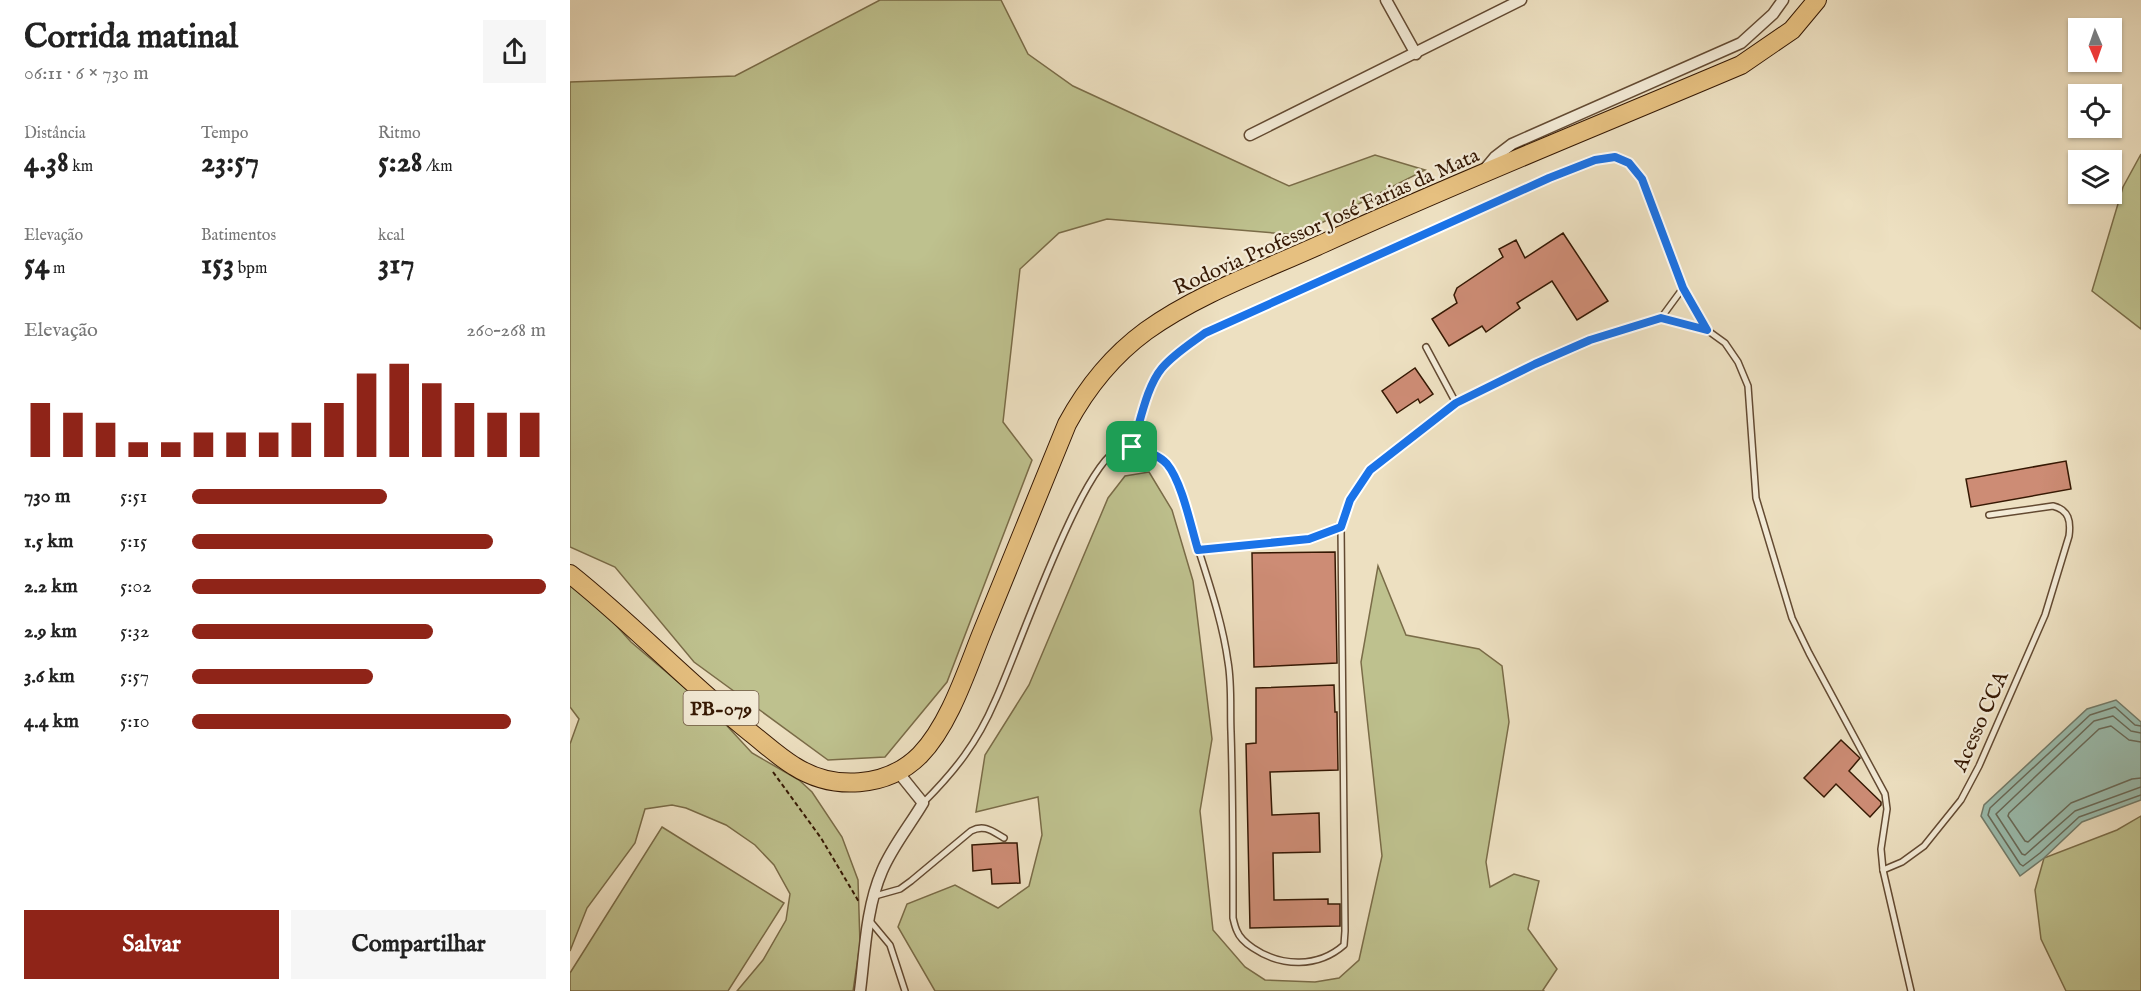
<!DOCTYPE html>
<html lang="pt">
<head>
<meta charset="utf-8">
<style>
	body { margin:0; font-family:"IM FELL English",serif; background:#f6f6f6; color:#222; height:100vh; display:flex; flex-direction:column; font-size:22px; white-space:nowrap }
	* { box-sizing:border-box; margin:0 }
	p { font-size:20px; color:#767676 }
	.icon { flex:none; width:33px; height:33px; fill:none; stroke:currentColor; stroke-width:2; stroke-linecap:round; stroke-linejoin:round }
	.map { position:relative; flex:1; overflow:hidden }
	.drawer { display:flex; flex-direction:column; background:#fff; width:570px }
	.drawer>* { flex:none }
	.needle { width:39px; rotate:178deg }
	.fabs { position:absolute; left:1498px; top:18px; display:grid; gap:12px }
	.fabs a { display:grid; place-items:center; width:54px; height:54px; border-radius:0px; background:#fff; box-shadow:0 2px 4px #0004; font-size:30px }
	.pin { position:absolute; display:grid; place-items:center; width:51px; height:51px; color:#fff; margin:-26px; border-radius:12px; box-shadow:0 3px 9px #0006 }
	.round { display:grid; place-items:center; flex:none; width:63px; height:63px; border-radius:0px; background:#f6f6f6 }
	.overview { display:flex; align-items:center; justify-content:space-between; height:102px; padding:0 24px }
	h1 { font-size:33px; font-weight:700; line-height:45px }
	.stats { display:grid; grid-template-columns:repeat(3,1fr); gap:9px; height:102px; padding:6px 24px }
	.stats div { display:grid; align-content:center }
	.stats b { font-size:30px; font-weight:700 }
	.stats small { font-size:16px; font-weight:400 }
	.stats p { font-size:16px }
	.chart { height:168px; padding:12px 24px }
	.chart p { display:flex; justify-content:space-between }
	.chart svg { width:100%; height:108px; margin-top:6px; stroke:#8f2418; stroke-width:6 }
	.primary-button { display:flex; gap:12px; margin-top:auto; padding:12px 24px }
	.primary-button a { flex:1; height:69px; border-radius:0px; background:#8f2418; color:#fff; font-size:24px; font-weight:700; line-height:69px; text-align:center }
	.primary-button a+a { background:#f6f6f6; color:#222 }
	ul { padding:0 24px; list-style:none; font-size:20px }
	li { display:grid; grid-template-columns:96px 72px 1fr; align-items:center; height:45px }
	li i { height:15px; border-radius:8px; background:#8f2418 }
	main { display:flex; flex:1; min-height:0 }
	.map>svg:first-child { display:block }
	.green { fill:#bec18e; stroke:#7a6c48; stroke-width:1.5 }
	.water { fill:#9abdaf; stroke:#727b6a; stroke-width:1.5 }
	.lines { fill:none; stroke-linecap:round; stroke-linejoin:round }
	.shore { stroke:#686a59; stroke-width:1.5 }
	.building { fill:#cd8c75; stroke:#351803; stroke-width:1.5 }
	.service-casing { stroke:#634a32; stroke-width:8 }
	.minor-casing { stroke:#634a32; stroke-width:13 }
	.primary-casing { stroke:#351803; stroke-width:20 }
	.path { stroke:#351803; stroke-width:2; stroke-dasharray:4.5 3; stroke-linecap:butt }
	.service { stroke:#f3ebd7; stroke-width:5 }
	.minor { stroke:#f3ebd7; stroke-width:10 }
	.primary { stroke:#e6c080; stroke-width:18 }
	.route-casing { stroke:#fff; stroke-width:12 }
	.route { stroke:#1a73e8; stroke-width:8 }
	.labels { text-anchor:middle; stroke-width:4.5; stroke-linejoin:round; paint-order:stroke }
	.shield { fill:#f3ebd7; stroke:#6e5743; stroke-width:1.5 }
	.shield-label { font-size:20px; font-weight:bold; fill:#351803 }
	.street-label { font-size:21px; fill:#351803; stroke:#f3ebd7 }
</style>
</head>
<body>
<main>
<section class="drawer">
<div class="overview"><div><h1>Corrida matinal</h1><p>06:11 · 6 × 730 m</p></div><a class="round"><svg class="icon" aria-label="share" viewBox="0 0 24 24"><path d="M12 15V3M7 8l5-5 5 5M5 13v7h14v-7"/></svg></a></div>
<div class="stats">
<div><p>Distância</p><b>4.38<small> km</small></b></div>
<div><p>Tempo</p><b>23:57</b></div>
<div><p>Ritmo</p><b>5:28<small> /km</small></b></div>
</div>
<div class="stats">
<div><p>Elevação</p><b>54<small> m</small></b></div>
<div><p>Batimentos</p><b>153<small> bpm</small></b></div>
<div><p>kcal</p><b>317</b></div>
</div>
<div class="chart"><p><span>Elevação</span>260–268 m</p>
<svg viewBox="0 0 160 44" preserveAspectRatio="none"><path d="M5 44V22M15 44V26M25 44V30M35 44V38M45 44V38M55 44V34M65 44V34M75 44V34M85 44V30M95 44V22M105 44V10M115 44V6M125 44V14M135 44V22M145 44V26M155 44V26"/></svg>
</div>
<ul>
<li><b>730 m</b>5:51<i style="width:55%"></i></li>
<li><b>1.5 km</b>5:15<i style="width:85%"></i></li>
<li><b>2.2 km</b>5:02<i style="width:100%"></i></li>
<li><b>2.9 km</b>5:32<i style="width:68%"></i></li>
<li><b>3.6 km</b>5:57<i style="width:51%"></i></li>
<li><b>4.4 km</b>5:10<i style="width:90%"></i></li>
</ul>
<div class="primary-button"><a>Salvar</a><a>Compartilhar</a></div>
</section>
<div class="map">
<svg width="1571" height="991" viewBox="0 0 1571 991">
	<rect width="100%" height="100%" fill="#ede0c1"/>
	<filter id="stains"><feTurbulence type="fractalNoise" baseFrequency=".00333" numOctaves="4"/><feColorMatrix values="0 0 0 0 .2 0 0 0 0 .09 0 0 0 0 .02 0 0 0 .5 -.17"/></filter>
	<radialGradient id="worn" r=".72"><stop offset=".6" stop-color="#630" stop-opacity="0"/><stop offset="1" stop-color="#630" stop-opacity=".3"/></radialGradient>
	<!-- green -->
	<g class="green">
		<polygon points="310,0 431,0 458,54 503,86 719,186 805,155 855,170 728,235 537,219 489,233 450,269 433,422 462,460 377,682 315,757 258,760 124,662 45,567 0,547 0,82 165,76"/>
		<polygon points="1571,154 1571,329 1522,291 1553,187"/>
		<polygon points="579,472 602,510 623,581 642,739 630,811 643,930 675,967 695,980 745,982 769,978 789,960 812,856 791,662 808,566 836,635 909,649 932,666 939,722 916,862 920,887 944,874 969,881 958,929 987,969 973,990 974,991 365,991 328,927 337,904 385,885 428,908 459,886 472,835 468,797 406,812 415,755 459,685 538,498 555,476"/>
		<polygon points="0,583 34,612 61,642 147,715 182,753 229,780 242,792 272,837 288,880 290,944 283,991 167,991 193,960 216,920 220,894 204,865 185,845 156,825 116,808 102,805 75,809 65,843 17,908 0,951 0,744 9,719 0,707"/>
		<polygon points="1571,816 1571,991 1496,991 1471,939 1465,890 1474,858 1547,830"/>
		<polygon points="92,827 214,903 158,991 0,991 0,973"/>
	</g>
	<!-- water -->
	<polygon class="water" points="1546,700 1571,722 1571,800 1512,822 1474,858 1450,876 1411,816 1414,805 1517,709"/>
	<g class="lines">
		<!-- shore -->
		<g class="shore">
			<polyline points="1571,726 1565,725 1545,707 1520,715 1420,808 1418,815 1450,864 1453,866 1470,853 1509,817 1571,795"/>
			<polyline points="1571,733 1561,731 1543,716 1524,721 1426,814 1452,854 1455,855 1505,811 1571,787"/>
			<polyline points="1571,742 1559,740 1541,726 1529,729 1439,813 1438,816 1455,841 1458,842 1501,803 1562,779 1571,778"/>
		</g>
	</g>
	<!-- building -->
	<g class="building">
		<polygon points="993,233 1038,301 1007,320 982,281 947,303 950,308 916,332 912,326 879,346 862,319 887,303 884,295 887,288 933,257 929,249 946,240 955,258"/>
		<polygon points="845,368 863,394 850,403 848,399 827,413 812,391"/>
		<polygon points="1496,461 1501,489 1401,507 1396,479"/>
		<polygon points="765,552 767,663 684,667 682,553"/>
		<polygon points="764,685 765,712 767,712 768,770 700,772 702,815 749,813 750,852 703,853 704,900 758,899 758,904 770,904 770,926 680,928 676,744 686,743 686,688"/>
		<polygon points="1271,740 1290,758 1279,771 1311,802 1311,805 1300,817 1266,784 1254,797 1234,778"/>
		<polygon points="433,843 447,843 450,883 422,884 421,869 403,871 402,845"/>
	</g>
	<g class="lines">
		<defs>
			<g id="service">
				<polyline points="1091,318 1136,330"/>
				<polyline points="886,403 965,364 1020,340 1091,318 1113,288"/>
				<path d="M563 447C570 424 576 387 592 368 604 354 620 344 635 333L979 178 1025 160 1045 157 1059 163 1072 179 1113 288 1137 330 1155 343 1168 362 1178 386 1186 498 1222 618 1239 653 1315 794 1317 809 1311 849 1313 870"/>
				<polyline points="628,550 739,539 771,527 780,500 800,470 886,403 856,347"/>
				<path d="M353 803C385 771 407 743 425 701 446 657 511 464 549 449 556 447 565 448 572 450 607 460 614 502 623 532 636 575 652 618 658 662 662 685 660 709 661 732 663 794 663 856 663 918 664 922 665 927 667 931 670 939 677 944 683 948 711 967 748 968 774 945L775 931 771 527"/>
				<path d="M305 896 330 889 341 881 401 831C414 824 422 831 434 838"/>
				<polyline points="300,921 320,945 335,991"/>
				<path d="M1341 991 1313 870 1332 862 1354 846 1391 800 1409 766 1475 615 1499 536C1501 521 1499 510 1483 506L1419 515"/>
			</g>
			<g id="minor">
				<polyline points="816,0 846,54"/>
				<polyline points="680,135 951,0"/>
				<polyline points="915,169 925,157 942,144 1171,43 1203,14 1213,0"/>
				<path d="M290 991C295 952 296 908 312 871 322 847 340 825 353 803L328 772"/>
			</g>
			<path id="primary" d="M0 574C63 624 118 683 181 733 195 744 209 757 224 766 263 791 317 788 350 755 380 724 397 669 413 630 441 561 469 492 497 424 517 387 542 356 576 331 629 293 695 270 754 243 892 180 1032 124 1171 65L1222 30 1247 0"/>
		</defs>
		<!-- service casing -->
		<use href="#service" class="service-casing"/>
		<!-- minor casing -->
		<use href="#minor" class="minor-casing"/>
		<!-- primary casing -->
		<use href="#primary" class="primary-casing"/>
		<!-- path -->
		<polyline class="path" points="203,772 251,838 289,902"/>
		<!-- service -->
		<use href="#service" class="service"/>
		<!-- minor -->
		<use href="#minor" class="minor"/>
		<!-- primary -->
		<use href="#primary" class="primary"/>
	</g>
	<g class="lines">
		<defs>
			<path id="route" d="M1045 157 1059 163 1072 179 1113 288 1137 330 1091 318 1020 340 965 364 886 403 800 470 780 500 771 527 739 539 628 550C621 527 612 482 597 464 589 455 574 450 562 447 570 424 576 387 592 368 604 354 620 344 635 333L979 178 1025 160Z"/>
		</defs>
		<!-- route casing -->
		<use href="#route" class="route-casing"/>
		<!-- route -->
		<use href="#route" class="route"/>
	</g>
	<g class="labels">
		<!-- shield labels -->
		<rect class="shield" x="113.5" y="691" width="75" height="34" rx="4.5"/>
		<g class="shield-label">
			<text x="151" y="715">PB-079</text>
		</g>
		<!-- street labels -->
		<g class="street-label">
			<text transform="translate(756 221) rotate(-24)" y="7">Rodovia Professor José Farias da Mata</text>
			<text transform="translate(1410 721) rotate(-66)" y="7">Acesso CCA</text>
		</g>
	</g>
	<rect width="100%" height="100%" filter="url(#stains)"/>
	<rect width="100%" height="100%" fill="url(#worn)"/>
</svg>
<div class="fabs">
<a><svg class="needle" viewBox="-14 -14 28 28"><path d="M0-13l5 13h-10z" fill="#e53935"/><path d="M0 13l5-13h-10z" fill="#767676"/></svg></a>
<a><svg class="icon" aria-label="locate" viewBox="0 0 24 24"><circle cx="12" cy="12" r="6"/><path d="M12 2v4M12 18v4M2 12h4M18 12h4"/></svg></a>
<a><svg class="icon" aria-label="layers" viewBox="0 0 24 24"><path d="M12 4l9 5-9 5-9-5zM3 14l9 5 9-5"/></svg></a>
</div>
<div class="pin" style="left:562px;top:447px;background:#1e9e55"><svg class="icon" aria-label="arrive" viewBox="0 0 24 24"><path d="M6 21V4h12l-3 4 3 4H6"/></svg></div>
</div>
</main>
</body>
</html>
